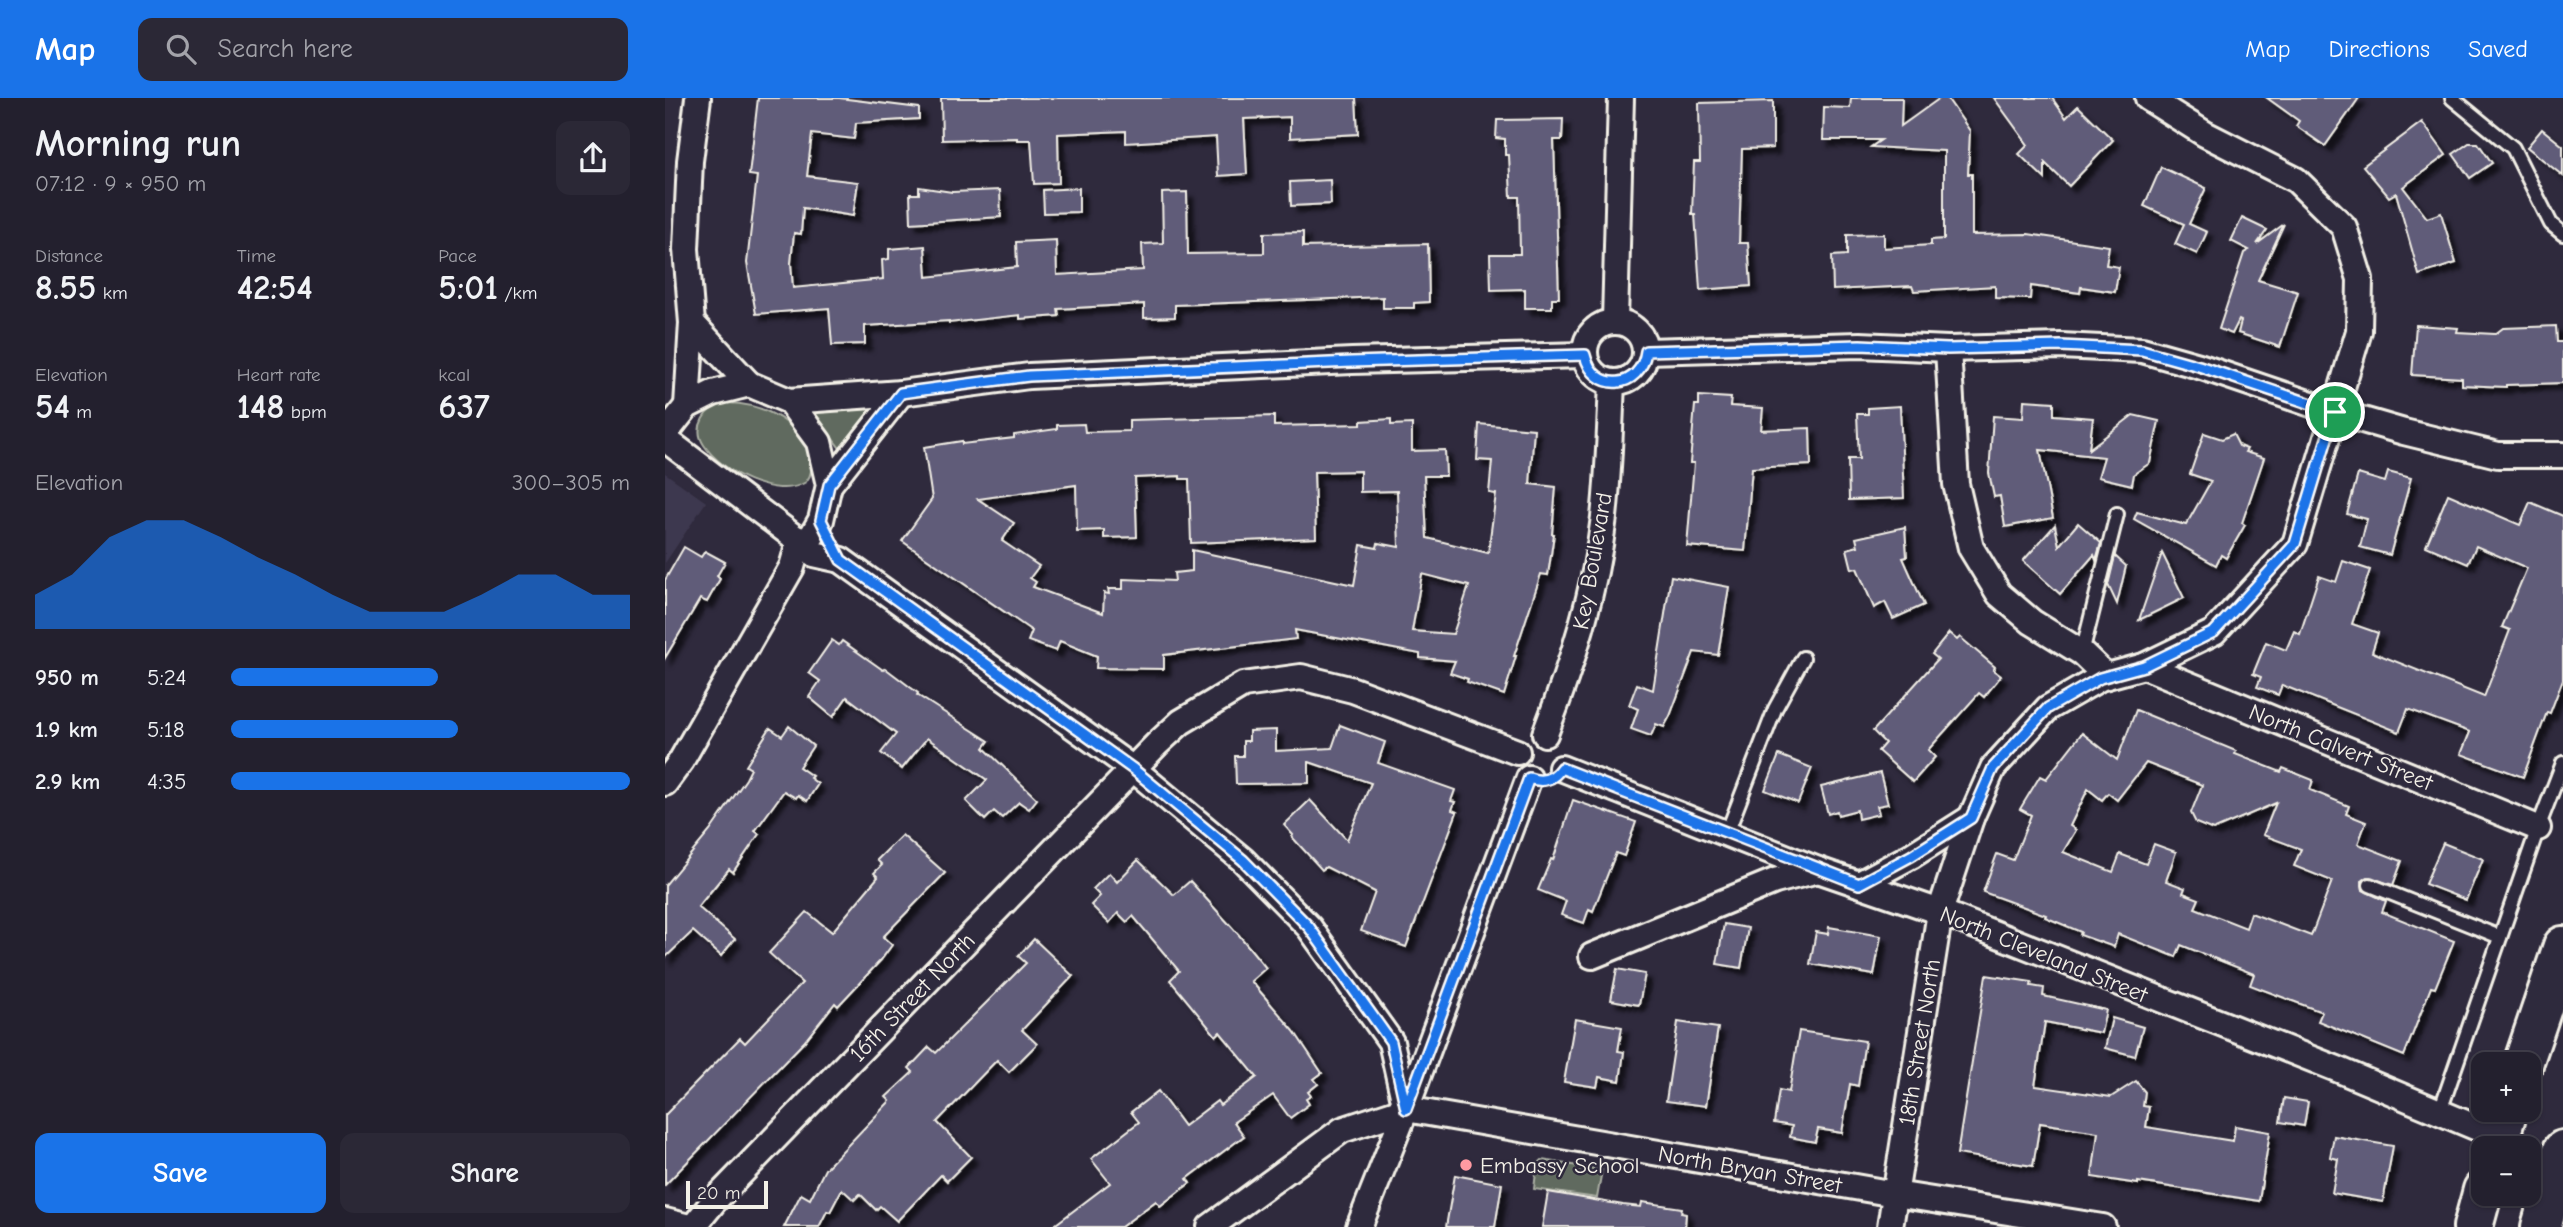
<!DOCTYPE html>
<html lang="en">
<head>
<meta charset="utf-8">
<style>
	body { margin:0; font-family:"Comic Neue",sans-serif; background:#2b2836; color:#f1f3f6; height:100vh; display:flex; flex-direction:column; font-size:26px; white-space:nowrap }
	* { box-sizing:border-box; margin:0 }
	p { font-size:23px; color:#a3a3aa }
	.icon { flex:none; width:38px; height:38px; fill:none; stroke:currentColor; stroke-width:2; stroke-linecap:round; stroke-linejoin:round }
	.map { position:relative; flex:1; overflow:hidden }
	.panel { display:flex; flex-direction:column; background:#23202e; width:665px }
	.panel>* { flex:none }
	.fabs { position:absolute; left:1806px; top:954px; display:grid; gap:14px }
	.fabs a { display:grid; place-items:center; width:70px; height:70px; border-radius:14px; background:#23202e; box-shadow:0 2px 5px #0004,0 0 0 2px #403e4a; font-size:35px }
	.scale { position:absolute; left:21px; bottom:18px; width:82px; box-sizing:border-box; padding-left:7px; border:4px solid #f4f1e8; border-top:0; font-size:19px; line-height:24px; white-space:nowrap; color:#f4f1e8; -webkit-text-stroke:5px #2f2a3d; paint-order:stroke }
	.pin { position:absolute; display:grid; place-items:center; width:60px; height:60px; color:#fff; margin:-30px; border:4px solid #fff; border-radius:50%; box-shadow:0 2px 7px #0007 }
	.round { display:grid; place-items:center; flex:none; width:74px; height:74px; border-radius:14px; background:#2b2836 }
	.summary { display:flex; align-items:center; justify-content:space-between; height:119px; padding:0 35px }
	h1 { font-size:38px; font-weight:700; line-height:52px }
	.figures { display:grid; grid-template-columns:repeat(3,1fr); gap:10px; height:119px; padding:7px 35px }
	.figures div { display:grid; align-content:center }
	.figures b { font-size:35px; font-weight:700 }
	.figures small { font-size:19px; font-weight:400 }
	.figures p { font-size:19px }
	.chart { height:196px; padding:14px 35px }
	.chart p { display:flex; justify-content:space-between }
	.chart svg { width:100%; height:126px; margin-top:7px; fill:#1a73e8; opacity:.7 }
	.primary-button { display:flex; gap:14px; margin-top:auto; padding:14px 35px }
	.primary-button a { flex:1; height:80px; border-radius:14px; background:#1a73e8; color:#fff; font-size:28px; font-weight:700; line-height:80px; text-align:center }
	.primary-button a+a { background:#2b2836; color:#f1f3f6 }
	ul { padding:0 35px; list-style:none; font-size:23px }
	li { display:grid; grid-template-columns:112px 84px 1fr; align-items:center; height:52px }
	li i { height:18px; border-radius:9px; background:#1a73e8 }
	header { display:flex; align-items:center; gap:42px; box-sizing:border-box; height:98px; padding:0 35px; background:#1a73e8; color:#fff }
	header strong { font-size:33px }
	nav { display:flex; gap:38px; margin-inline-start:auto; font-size:24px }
	.search { width:490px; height:63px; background:#2b2836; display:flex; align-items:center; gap:18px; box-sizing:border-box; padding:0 24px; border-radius:14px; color:#a3a3aa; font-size:26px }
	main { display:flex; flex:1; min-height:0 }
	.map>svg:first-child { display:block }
	.built { fill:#3e394f }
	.green { fill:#606a5e; stroke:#aaaea3; stroke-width:2 }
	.building { fill:#605b79; stroke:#f4f1e8; stroke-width:2; fill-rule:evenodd; filter:url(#shadow) }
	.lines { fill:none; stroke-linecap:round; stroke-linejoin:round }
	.lane-casing { stroke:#f4f1e8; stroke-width:18 }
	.street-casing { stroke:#f4f1e8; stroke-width:30 }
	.primary-casing { stroke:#f4f1e8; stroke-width:44 }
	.lane { stroke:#2f2a3d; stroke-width:12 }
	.street { stroke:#2f2a3d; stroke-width:24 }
	.primary { stroke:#2f2a3d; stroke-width:38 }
	.route-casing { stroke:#fff; stroke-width:14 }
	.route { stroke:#1a73e8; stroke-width:9 }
	.poi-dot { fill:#ff9aa2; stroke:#2f2a3d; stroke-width:2.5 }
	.labels { text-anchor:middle; stroke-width:5; stroke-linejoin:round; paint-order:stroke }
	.street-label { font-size:23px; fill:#f4f1e8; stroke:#2f2a3d }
	.poi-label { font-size:23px; fill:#f4f1e8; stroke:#2f2a3d; text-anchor:start }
</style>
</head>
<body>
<header>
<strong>Map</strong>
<div class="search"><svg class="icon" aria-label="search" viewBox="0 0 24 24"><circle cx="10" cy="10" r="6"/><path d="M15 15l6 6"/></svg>Search here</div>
<nav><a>Map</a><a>Directions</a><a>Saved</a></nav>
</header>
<main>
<section class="panel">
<div class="summary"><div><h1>Morning run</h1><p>07:12 · 9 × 950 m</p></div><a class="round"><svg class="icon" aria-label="share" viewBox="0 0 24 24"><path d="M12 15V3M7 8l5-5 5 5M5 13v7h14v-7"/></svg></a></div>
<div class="figures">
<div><p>Distance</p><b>8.55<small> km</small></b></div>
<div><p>Time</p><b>42:54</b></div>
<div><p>Pace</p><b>5:01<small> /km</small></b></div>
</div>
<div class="figures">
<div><p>Elevation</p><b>54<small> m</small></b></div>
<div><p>Heart rate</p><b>148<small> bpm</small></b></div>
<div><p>kcal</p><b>637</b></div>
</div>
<div class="chart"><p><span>Elevation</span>300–305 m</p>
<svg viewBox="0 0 160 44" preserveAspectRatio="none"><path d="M0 44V32L10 25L20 12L30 6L40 6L50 12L60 19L70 25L80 32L90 38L100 38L110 38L120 32L130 25L140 25L150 32L160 32V44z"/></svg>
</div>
<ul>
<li><b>950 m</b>5:24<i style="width:52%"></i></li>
<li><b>1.9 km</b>5:18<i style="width:57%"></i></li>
<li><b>2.9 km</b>4:35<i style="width:100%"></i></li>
</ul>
<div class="primary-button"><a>Save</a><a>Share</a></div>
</section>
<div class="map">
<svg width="1898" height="1129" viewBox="0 0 1898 1129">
	<defs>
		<filter id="shadow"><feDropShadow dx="6" dy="6" stdDeviation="2" flood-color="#0009"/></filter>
	</defs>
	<rect width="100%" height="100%" fill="#2f2a3d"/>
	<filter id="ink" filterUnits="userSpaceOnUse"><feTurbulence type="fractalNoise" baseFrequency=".0143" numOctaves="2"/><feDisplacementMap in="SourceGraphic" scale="14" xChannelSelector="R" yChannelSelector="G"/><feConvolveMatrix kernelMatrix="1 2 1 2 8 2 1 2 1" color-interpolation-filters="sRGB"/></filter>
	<g filter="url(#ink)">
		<!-- built -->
		<polygon class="built" points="0,375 41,404 0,465"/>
		<!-- green -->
		<g class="green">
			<path d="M59 305C94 304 136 323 145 359 148 369 147 376 141 384 111 403 56 373 39 347 27 329 41 309 59 305Z"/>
			<polygon points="204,309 209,311 178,350 174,349 150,317 154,311"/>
			<polygon points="877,1062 937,1072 932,1100 869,1091 872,1067"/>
		</g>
		<!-- building -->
		<g class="building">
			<polygon points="93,0 174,0 254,10 254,21 191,25 189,41 147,36 142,78 193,84 188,118 138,110 136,136 129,135 126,165 128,190 218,181 217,162 224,161 224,151 260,148 262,179 352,169 351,144 391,142 392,177 478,172 477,146 498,145 497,95 522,94 523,156 599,155 599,135 638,134 638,149 763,146 764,204 749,205 749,210 718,210 718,199 510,207 510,219 479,220 479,206 393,211 394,218 355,221 355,217 284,225 284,223 200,228 200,246 167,247 164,210 91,216 82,165 92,78 84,77"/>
			<polygon points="276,0 691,0 693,36 625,40 625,19 579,21 582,76 553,78 551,39 461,45 461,33 393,36 394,85 369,86 366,42 352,42 352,40 277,42"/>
			<polygon points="1186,0 1237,0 1236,28 1275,0 1282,0 1305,33 1303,76 1307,76 1307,137 1363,136 1444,148 1441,167 1454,169 1450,194 1416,189 1415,195 1366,188 1365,201 1330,200 1330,188 1249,193 1247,188 1168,192 1167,158 1182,157 1182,137 1219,136 1219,150 1266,147 1266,142 1279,141 1279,53 1206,49 1216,42 1158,42 1159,9 1185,10"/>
			<polygon points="1329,0 1387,0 1401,20 1413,8 1448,42 1404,88 1380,65 1380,81 1354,56 1363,47"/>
			<polygon points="1602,0 1694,0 1660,48 1631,28 1634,23"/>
			<polygon points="1108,3 1108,50 1077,51 1074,145 1083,145 1086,188 1035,192 1030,116 1027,116 1029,64 1035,64 1034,5"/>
			<polygon points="898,21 897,42 889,42 894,200 887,200 887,210 860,210 860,191 826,192 825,156 855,156 854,99 846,99 844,57 840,57 840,41 831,40 832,22"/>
			<polygon points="1757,24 1781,57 1738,89 1762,120 1776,115 1791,165 1754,177 1731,95 1724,99 1698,68"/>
			<polygon points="1877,31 1898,48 1898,78 1862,49"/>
			<polygon points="1804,45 1813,45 1827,65 1805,80 1788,56"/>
			<polygon points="1496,69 1541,90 1524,126 1542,134 1532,156 1510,146 1519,126 1479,108"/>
			<polygon points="665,82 666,106 626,108 625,84"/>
			<polygon points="254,89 287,94 335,92 336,119 246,125 245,96 254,96"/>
			<polygon points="414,90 414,114 379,115 378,92"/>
			<polygon points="1577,120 1602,132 1592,146 1619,126 1593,182 1633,194 1615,249 1573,235 1576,223 1574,222 1567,236 1554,231 1579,155 1584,152 1566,143"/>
			<polygon points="1751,227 1793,230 1792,234 1830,236 1838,230 1891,228 1892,244 1898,244 1898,285 1841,287 1841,289 1797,287 1797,280 1747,277"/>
			<polygon points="1034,298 1066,300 1065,308 1098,310 1096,332 1145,330 1146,367 1087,370 1080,453 1022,448 1029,365 1025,365 1030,307 1034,307"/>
			<polygon points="1359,302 1389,304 1389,317 1428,320 1424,351 1468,317 1494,323 1485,365 1469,376 1467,387 1433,379 1439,359 1375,352 1388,420 1340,429 1335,398 1329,399 1324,375 1328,318 1358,320"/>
			<polygon points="1235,308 1239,400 1184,402 1183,361 1194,361 1192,316 1203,316 1203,310"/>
			<path d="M609 318V328L696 326V323L726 321V327L747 326V353L780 352 781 378H759L762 440 823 455 831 396 824 395 827 363 812 362 814 326 869 331 865 386 891 389 887 436H889L883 477 876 476 849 558H851L839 597 802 584 803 581 785 575 790 563 755 560V556L630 532 631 541 499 557V571L431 570 432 558 395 543 391 553 363 543 367 533 237 443 267 401 259 349 297 343V346L349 340V337L392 331V327L419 326 420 334 464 333V322ZM695 373V394L732 393 734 449 713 445 712 450 696 447 689 487 527 452V473L509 475 510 483 458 481V491H443L444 496 439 495 438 515 368 489 371 484 365 480 374 468 337 443 349 425 313 401 411 387 412 433 439 432V440L472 439 470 380 515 378V381H524L526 445 651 440 649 374ZM757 476 804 488 788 536 747 533Z"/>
			<polygon points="1539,335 1557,341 1568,336 1574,348 1582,351 1580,354 1599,360 1577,425 1580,427 1561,460 1556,457 1551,467 1469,421 1472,414 1521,427 1546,383 1525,376"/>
			<polygon points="1723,374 1746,380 1725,457 1695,449 1702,421 1682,416 1693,376 1720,384"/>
			<polygon points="1783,396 1855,427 1865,404 1898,418 1898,581 1885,615 1882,614 1858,679 1796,656 1805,634 1743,611 1734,634 1617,587 1613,597 1592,589 1596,579 1588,576 1601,544 1621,552 1629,533 1635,536 1654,478 1671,484 1678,463 1705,472 1687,526 1713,535 1707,554 1819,599 1845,532 1837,529 1862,470 1811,448 1803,466 1761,448"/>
			<polygon points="1413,425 1436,445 1431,462 1429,457 1395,496 1358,463 1390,427 1394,448"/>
			<polygon points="1240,429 1242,459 1238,460 1259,507 1228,521 1220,504 1209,510 1192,470 1187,471 1182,451 1193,448 1191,440"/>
			<polygon points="19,449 36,459 40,453 60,464 52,478 55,481 42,504 35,501 0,560 0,482"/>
			<polygon points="1497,455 1519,500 1474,522"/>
			<polygon points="1450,458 1461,468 1452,506 1443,487"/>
			<polygon points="1006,478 1064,489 1053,557 1029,554 1005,618 999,629 991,626 986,638 966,631 973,611 964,607 972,586 988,592"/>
			<polygon points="1284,535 1292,542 1295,539 1330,569 1328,572 1336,578 1319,599 1314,595 1263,652 1270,659 1248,684 1213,653 1220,645 1208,633 1273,561 1267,556"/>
			<polygon points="167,542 174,547 177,543 218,572 220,570 253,595 252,597 324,643 319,650 372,701 364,711 354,704 337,720 329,713 320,722 301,703 322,682 262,640 237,671 216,655 231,636 182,599 168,619 144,599 155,583 144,575"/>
			<path d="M1471 612 1571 653 1570 656 1616 674 1618 670 1648 682 1645 692 1684 708 1681 716 1701 724 1693 746 1737 763 1728 787 1703 779 1697 783 1698 792 1721 803 1717 814 1789 843 1770 890 1766 889 1739 958 1653 923 1657 914 1585 887 1589 876 1516 847 1511 859 1453 836 1449 849 1415 837 1416 834 1380 819 1381 817 1318 794 1332 756 1348 762 1366 717 1355 711 1375 678 1381 681 1417 635 1452 662ZM1481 665 1537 687 1526 715 1531 725 1548 732 1611 705 1598 737 1636 751 1629 768 1667 783 1646 838 1586 815 1581 830 1530 810 1534 801 1518 795 1520 790 1501 783 1511 754 1489 746 1481 766 1455 756 1448 774 1398 754 1411 732 1405 728 1423 691 1437 702 1443 695 1452 702Z"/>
			<polygon points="675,627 720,644 713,665 790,692 786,703 790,704 787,712 792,714 741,849 696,833 710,794 661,769 657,772 627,739 628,737 619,727 645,702 682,742 706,685 644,664 644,685 571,686 570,658 578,658 578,643 584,643 584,633 611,632 611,653 667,650"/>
			<polygon points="124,628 148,648 134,669 147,678 145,680 153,686 142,703 133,697 131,700 119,693 90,733 94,736 68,774 64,771 33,809 70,841 56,858 28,833 0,860 0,787 45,733 81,681 86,671 81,668 105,630 117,638"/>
			<polygon points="1114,657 1147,670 1133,705 1100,692"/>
			<polygon points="1215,675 1223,706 1212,708 1214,716 1193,721 1192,712 1173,717 1172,713 1163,716 1156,689"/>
			<polygon points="908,702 971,724 959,758 951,755 928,813 924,811 919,825 896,817 901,803 873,792 886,761 888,762"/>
			<polygon points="237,737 280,775 218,839 227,847 216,862 173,908 170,905 139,944 0,1087 0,1017 75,940 80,945 137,885 104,855 142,814 167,834 213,779 209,775 217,767 212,762"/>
			<polygon points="1778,745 1818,761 1801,802 1760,786"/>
			<polygon points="473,762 509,797 525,783 574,837 601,870 586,883 629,933 657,975 649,981 653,986 643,994 646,998 641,1001 644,1006 625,1020 608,997 569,1024 579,1038 522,1081 525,1085 495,1108 491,1103 456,1129 387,1129 445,1085 426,1061 474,1024 466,1014 493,993 519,1028 552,1003 555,1007 592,979 555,934 551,938 505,882 514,873 468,818 462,824 453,815 444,825 426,807 435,798 428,791 444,775 452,784"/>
			<polygon points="1059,826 1083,830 1076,870 1052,866"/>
			<polygon points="1164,829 1216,838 1209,877 1145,866 1151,834 1163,836"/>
			<polygon points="369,841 408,878 357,932 372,946 344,974 332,962 272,1024 306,1059 282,1083 276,1077 232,1123 215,1108 211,1112 195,1096 189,1102 177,1091 165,1114 162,1113 154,1129 119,1129 136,1096 145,1101 160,1071 225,1003 221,999 248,974 244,970 264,949 271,955 361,865 353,858"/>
			<polygon points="952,871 980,876 974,907 946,902"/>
			<polygon points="1321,877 1367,884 1366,888 1379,890 1378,898 1441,912 1436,935 1380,924 1370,988 1446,999 1471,983 1480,994 1478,1008 1484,1009 1481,1029 1568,1043 1570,1028 1605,1034 1594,1103 1473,1084 1473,1086 1427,1079 1433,1034 1375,1025 1368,1068 1292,1056"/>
			<polygon points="1447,920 1478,929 1470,958 1440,950"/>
			<polygon points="910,921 957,929 953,953 959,954 955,983 934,979 932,989 899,984"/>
			<polygon points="1013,924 1053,930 1041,1008 1001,1003"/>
			<polygon points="1134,933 1200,943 1193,988 1185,986 1177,1035 1153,1031 1150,1044 1125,1039 1127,1028 1109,1025 1114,992 1124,994"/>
			<polygon points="1619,1000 1643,1004 1639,1028 1615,1024"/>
			<polygon points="1669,1038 1728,1048 1718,1104 1667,1095 1673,1061 1665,1059"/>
			<polygon points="790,1077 837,1086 830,1129 781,1129"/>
			<polygon points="883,1094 958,1107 976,1109 977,1104 1017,1110 1016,1115 1021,1116 1020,1129 877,1129"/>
		</g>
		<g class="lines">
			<defs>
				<g id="lane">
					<polyline points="1787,0 1848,50 1886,126 1898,136"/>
					<polyline points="1417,555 1452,416"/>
					<polyline points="1062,735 1110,611 1138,560"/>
					<polyline points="1705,787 1835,839"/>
					<polyline points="1775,1013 1873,730 1898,665"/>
				</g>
				<g id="street">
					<polyline points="950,223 956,0"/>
					<circle cx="950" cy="254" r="30"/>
					<polyline points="27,225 84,286"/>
					<polyline points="1283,251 1291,386 1306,450 1334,496 1367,524 1417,555 1441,578"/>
					<polyline points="981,253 1195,247 1283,251 1396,248 1477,252 1534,268 1670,314 1739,334 1833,357 1898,357"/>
					<polyline points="124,303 236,295 364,278 687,263 920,257"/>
					<polyline points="22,308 27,225 21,151 25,63 33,0"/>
					<polyline points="0,336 22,308 48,295 84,286 124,303 154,344 164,387 156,422 141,448 0,341"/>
					<polyline points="164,387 236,295"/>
					<polyline points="141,448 149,456 176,462 468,671 578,762 644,829 726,944 741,1011 1230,1096 1438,1129"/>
					<polyline points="1479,568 1873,730"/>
					<path d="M880 636C907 566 930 494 939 419 944 374 945 329 947 284"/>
					<polyline points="896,670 1153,772 1275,814 1672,971 1860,1050"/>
					<polyline points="0,685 16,663 127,469 135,441"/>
					<polyline points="1194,786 1246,758 1306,720"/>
					<polyline points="927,858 1110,783 1153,772"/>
					<polyline points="0,1123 24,1129"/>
					<polyline points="28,1129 51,1101 492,646 516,624 578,587 636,579 688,592 852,654"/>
					<polyline points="545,1129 677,1032 741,1011"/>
					<polyline points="694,1129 741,1011 864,680"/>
					<polyline points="1225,1129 1275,814 1306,720 1328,670 1383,610 1435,580 1479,568 1549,534 1630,446 1694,233 1695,181 1679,129 1631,82 1540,36 1483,0"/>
				</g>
				<g id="primary">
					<polyline points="1858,966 1898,848"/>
					<polyline points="1831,1050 1843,1012"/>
					<polyline points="1808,1129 1818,1092"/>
					<polyline points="1876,1129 1898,1052"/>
				</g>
			</defs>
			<!-- lane casing -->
			<use href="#lane" class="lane-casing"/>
			<!-- street casing -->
			<use href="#street" class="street-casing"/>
			<!-- primary casing -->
			<use href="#primary" class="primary-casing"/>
			<!-- lane -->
			<use href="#lane" class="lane"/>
			<!-- street -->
			<use href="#street" class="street"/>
			<!-- primary -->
			<use href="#primary" class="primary"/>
		</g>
	</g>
	<g class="lines" filter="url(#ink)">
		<defs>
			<path id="route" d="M1195 247 1283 251 1396 248 1477 252 1534 268 1670 314 1630 446 1549 534 1479 568 1435 580 1383 610 1328 670 1306 720 1246 758 1194 786 896 670C888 682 877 685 864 680L741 1011 726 944 644 829 578 762 468 671 176 462 156 422 164 387 236 295 250 293 364 278 687 264 920 257C929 296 976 292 981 253Z"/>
		</defs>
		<!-- route casing -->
		<use href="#route" class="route-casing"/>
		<!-- route -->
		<use href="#route" class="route"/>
	</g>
	<!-- markers -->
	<circle class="poi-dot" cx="801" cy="1067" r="7"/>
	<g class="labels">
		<!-- street labels -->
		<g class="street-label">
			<text transform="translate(927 463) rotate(-80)" y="8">Key Boulevard</text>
			<text transform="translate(1676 649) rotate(22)" y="8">North Calvert Street</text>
			<text transform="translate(1379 856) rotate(22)" y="8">North Cleveland Street</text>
			<text transform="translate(247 899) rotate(-46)" y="8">16th Street North</text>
			<text transform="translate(1254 944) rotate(-81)" y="8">18th Street North</text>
			<text transform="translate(1085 1071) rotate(10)" y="8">North Bryan Street</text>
		</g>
		<!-- poi labels -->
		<g class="poi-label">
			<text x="815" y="1075">Embassy School</text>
		</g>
	</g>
</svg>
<div class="fabs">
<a>+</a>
<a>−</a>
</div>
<div class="scale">20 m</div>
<div class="pin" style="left:1670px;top:314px;background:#1e9e55"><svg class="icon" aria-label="arrive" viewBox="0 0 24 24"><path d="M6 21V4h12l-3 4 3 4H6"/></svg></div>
</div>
</main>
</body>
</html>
